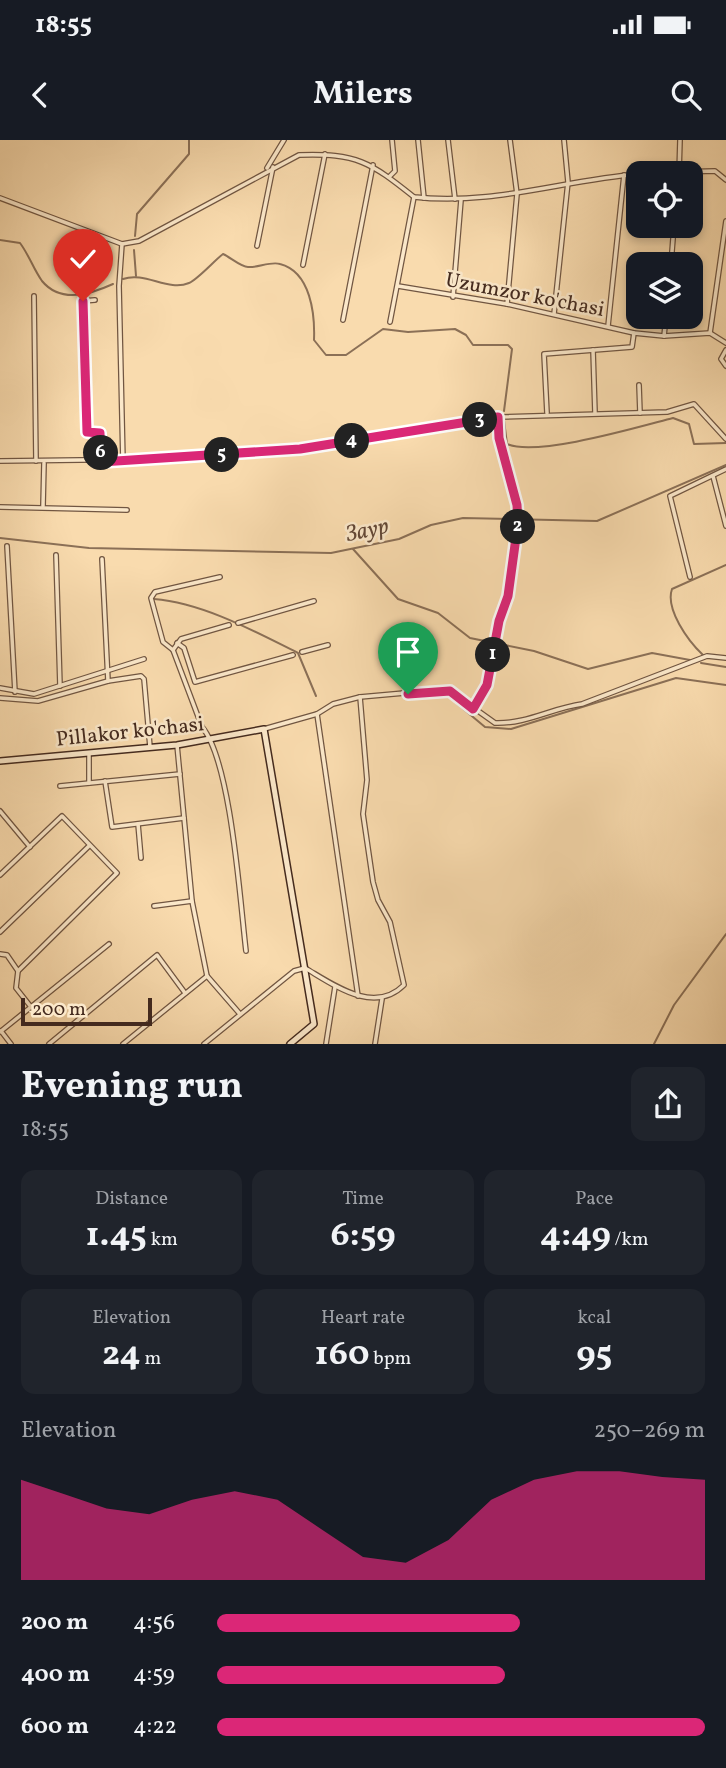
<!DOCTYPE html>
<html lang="en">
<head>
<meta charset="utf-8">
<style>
	body { margin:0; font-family:Vollkorn,serif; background:#20242c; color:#f1f3f6; height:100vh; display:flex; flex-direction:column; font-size:26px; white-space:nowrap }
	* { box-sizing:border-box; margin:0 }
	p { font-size:23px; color:#9ea1a6 }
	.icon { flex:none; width:38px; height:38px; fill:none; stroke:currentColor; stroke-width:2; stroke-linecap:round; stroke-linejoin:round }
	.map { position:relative; height:904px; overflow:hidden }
	.details { display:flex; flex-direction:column; background:#171b24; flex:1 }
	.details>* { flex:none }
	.controls { position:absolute; left:626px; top:21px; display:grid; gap:14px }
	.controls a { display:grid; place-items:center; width:77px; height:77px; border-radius:14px; background:#171b24; box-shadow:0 4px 10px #0003; font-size:35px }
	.scale { position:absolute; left:21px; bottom:18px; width:131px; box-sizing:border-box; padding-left:7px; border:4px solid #442a1e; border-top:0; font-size:19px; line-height:24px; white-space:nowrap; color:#442a1e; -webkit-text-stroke:5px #fbe8ca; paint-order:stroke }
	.pin { position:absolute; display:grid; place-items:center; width:60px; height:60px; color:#fff; margin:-72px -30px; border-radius:50% 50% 50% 0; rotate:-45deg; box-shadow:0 0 7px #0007 }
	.pin .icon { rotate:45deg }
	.km { position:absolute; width:35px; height:35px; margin:-18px; border-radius:50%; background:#222; color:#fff; font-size:19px; line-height:35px; text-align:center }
	.round { display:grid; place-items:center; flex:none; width:74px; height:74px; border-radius:14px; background:#20242c }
	.overview { display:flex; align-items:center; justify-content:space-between; height:119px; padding:0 21px }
	h1 { font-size:38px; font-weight:700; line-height:52px }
	.figures { display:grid; grid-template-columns:repeat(3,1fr); gap:10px; height:119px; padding:7px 21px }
	.figures div { display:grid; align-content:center; border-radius:14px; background:#20242c; text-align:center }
	.figures b { font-size:35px; font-weight:700 }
	.figures small { font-size:19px; font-weight:400 }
	.figures p { font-size:19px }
	.chart { height:196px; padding:14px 21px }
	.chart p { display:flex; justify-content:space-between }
	.chart svg { width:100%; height:126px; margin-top:7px; fill:#db2777; opacity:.7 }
	ul { padding:0 21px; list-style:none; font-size:23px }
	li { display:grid; grid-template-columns:112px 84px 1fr; align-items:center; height:52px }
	li i { height:18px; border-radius:9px; background:#db2777 }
	.status { display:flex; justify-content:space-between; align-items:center; height:49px; padding:0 35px; background:#171b24; direction:ltr }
	.status svg { height:19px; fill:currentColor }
	header { display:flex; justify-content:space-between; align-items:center; height:91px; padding:0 21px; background:#171b24; font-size:32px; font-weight:700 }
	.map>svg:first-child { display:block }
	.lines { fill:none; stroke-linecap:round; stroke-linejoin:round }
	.stream { stroke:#8b7057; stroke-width:2 }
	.street-casing { stroke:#715642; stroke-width:6 }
	.secondary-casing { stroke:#442a1e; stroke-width:8 }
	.street { stroke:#fbe8ca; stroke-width:3.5 }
	.secondary { stroke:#fbe8ca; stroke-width:5 }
	.route-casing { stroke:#fff; stroke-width:14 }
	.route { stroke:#db2777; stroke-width:9 }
	.labels { text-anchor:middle; stroke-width:5; stroke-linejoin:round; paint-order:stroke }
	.street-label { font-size:21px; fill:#442a1e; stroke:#fbe8ca }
	.water-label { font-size:23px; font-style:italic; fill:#624736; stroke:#fbe8ca }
</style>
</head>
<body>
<div class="status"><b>18:55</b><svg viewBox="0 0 49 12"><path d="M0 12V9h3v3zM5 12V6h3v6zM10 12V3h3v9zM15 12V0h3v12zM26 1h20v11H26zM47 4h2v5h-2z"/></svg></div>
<header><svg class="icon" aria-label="back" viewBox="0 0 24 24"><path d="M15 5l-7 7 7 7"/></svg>Milers<svg class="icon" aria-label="search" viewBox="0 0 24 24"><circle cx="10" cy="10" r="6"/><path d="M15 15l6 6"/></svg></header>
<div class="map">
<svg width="726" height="904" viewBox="0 0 726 904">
	<rect width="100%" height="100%" fill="#f9dbae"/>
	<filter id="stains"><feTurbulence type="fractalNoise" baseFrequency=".00286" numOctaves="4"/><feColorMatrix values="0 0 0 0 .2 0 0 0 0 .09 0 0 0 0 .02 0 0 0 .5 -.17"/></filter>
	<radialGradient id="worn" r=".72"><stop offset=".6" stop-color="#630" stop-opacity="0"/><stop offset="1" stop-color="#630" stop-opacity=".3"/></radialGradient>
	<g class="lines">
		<!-- stream -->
		<g class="stream">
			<polyline points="135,96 137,74 189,14 189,0"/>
			<path d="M0 100 20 103C29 115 34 130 42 141 61 164 91 154 113 144"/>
			<polyline points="134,110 136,136"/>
			<path d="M123 139C145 131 168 152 189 143 197 140 215 120 223 114 230 117 241 127 248 127 257 128 271 121 280 124 311 132 315 175 314 200L326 215H346L383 189 408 192 455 189 466 195 473 205H508L512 209 504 271"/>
			<path d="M504 280 507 304C537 317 638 287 673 278L689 284 694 304 726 303"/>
			<polyline points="0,398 89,408 331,413 399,399 431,385 463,378 597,381 726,325"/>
			<polyline points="353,409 398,459 438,473 470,498 534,511 588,529 652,513 690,520"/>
			<path d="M154 459C203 463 254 491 298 513L316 556"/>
			<path d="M703 515C688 501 665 469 672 449L726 425"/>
			<polyline points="701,523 726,527"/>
			<polyline points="455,562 485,587 511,589 676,538 726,545"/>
			<polyline points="654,904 674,865 726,794"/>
		</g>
		<defs>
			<g id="street">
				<polyline points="418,0 424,58"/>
				<polyline points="448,0 455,59"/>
				<polyline points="267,28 284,0"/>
				<polyline points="642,33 715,31 726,40"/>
				<polyline points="679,33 680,0"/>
				<polyline points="389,37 395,31 392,0"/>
				<path d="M0 58 122 104 139 101 299 15C357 13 370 22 414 57 491 66 563 40 639 34"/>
				<polyline points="122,104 119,146 123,322"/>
				<polyline points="257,106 273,27"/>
				<polyline points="671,124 674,86"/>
				<polyline points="303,125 325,14"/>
				<polyline points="398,146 507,164 634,193 664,196 710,193 726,203"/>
				<polyline points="34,156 36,321"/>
				<polyline points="453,157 461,60"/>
				<polyline points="95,160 83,161 87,292 100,293 101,322"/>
				<polyline points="507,164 517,54 510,0"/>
				<polyline points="554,174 568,42 564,0"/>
				<polyline points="343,180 373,25"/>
				<polyline points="390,182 414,57"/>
				<polyline points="608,186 624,35"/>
				<polyline points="710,193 726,81"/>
				<polyline points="664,196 666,177"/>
				<polyline points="593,210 595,273"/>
				<polyline points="726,210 721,219 726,226"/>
				<polyline points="639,245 640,273"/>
				<polyline points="547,273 544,214 632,207 634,193"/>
				<polyline points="0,321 161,319 300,309 498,277 667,272 694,264 726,299"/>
				<polyline points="713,336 726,386"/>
				<polyline points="43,366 44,323"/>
				<polyline points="0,367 127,370"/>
				<polyline points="7,406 15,552"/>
				<polyline points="56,415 60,546"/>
				<polyline points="220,437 155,452 151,458 163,502 173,510 181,499 229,485"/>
				<polyline points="690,437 670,356 726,329"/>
				<polyline points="238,483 314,461"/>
				<polyline points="177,503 184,508 195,542 293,515"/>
				<path d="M173 510 202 587C231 621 240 761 246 811"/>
				<polyline points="302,512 328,505"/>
				<polyline points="108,541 141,536 144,539 150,607"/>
				<polyline points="0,548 34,554 144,519"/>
				<polyline points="0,558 38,561 108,541 102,419"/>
				<polyline points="473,569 487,546 500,481 508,456 518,383 517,365 499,298 498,277"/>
				<polyline points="317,574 358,856"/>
				<path d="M264 589 317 574 333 564 360 557 438 550 450 551 495 583C527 584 552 568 582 564L707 516 726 518"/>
				<polyline points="177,605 192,761 207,836 240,874"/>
				<polyline points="89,614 89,643"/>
				<polyline points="105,641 112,687 184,678"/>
				<polyline points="60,646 180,634"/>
				<polyline points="0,671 30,707"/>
				<polyline points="138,684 141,718"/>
				<polyline points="0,735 62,676 117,733 18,831"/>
				<polyline points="154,766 192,761"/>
				<polyline points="0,792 89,706"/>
				<polyline points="0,814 7,815 18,831 16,848 31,867"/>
				<polyline points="1,891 11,904"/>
				<polyline points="0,892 109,804"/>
				<polyline points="49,904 157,815 185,853"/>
				<polyline points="123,904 207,836"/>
				<path d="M204 904 294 831 305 828C334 845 374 875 404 845L390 782 378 760 373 742 363 674 367 640 360 557"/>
				<polyline points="326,904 335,847"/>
				<polyline points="375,904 382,859"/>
			</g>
			<polyline id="secondary" points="0,621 177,605 264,589 314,884 290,904"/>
		</defs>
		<!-- street casing -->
		<use href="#street" class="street-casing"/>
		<!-- secondary casing -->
		<use href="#secondary" class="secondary-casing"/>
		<!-- street -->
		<use href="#street" class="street"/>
		<!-- secondary -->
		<use href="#secondary" class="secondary"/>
	</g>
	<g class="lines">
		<defs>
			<polyline id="route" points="83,161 87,292 100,293 101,322 300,309 498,277 499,298 517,365 518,383 508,456 499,481 487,545 473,569 450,551 408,554"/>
		</defs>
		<!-- route casing -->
		<use href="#route" class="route-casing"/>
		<!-- route -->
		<use href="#route" class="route"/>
	</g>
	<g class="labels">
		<!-- street labels -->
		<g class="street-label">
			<text transform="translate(525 154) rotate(11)" y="7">Uzumzor ko'chasi</text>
			<text transform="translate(130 591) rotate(-6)" y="7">Pillakor ko'chasi</text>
		</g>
		<!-- water labels -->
		<g class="water-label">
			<text transform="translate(367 389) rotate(-12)" y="8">Заур</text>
		</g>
	</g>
	<rect width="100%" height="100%" filter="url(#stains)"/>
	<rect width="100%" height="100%" fill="url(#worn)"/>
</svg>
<div class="controls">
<a><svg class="icon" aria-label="locate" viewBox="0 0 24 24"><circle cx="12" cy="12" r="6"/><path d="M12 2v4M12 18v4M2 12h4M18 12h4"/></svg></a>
<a><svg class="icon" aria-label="layers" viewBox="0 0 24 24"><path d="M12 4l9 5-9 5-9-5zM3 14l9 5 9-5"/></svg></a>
</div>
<div class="scale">200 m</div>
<div class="pin" style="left:408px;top:554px;background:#1e9e55"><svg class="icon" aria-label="arrive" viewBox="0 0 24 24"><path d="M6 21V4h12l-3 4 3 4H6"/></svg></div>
<div class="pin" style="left:83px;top:161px;background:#d93025"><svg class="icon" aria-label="check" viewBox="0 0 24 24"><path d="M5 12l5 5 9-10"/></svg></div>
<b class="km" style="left:493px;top:515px">1</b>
<b class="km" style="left:518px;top:387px">2</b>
<b class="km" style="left:480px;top:280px">3</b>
<b class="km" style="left:352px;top:301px">4</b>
<b class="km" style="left:222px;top:315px">5</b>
<b class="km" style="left:101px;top:313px">6</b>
</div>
<section class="details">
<div class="overview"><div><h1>Evening run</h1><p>18:55</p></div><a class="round"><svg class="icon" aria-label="share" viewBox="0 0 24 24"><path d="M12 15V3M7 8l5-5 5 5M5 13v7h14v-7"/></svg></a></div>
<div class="figures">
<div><p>Distance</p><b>1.45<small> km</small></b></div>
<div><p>Time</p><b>6:59</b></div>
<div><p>Pace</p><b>4:49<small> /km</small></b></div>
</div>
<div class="figures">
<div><p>Elevation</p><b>24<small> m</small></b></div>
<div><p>Heart rate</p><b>160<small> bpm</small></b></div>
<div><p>kcal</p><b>95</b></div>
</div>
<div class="chart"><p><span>Elevation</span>250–269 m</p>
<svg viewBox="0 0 160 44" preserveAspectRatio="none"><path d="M0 44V9L10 14L20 19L30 21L40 16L50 13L60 16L70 26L80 36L90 38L100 30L110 16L120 9L130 6L140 6L150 8L160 9V44z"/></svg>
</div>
<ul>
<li><b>200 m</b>4:56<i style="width:62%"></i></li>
<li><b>400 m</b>4:59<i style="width:59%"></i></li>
<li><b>600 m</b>4:22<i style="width:100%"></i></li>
</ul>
</section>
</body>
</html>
